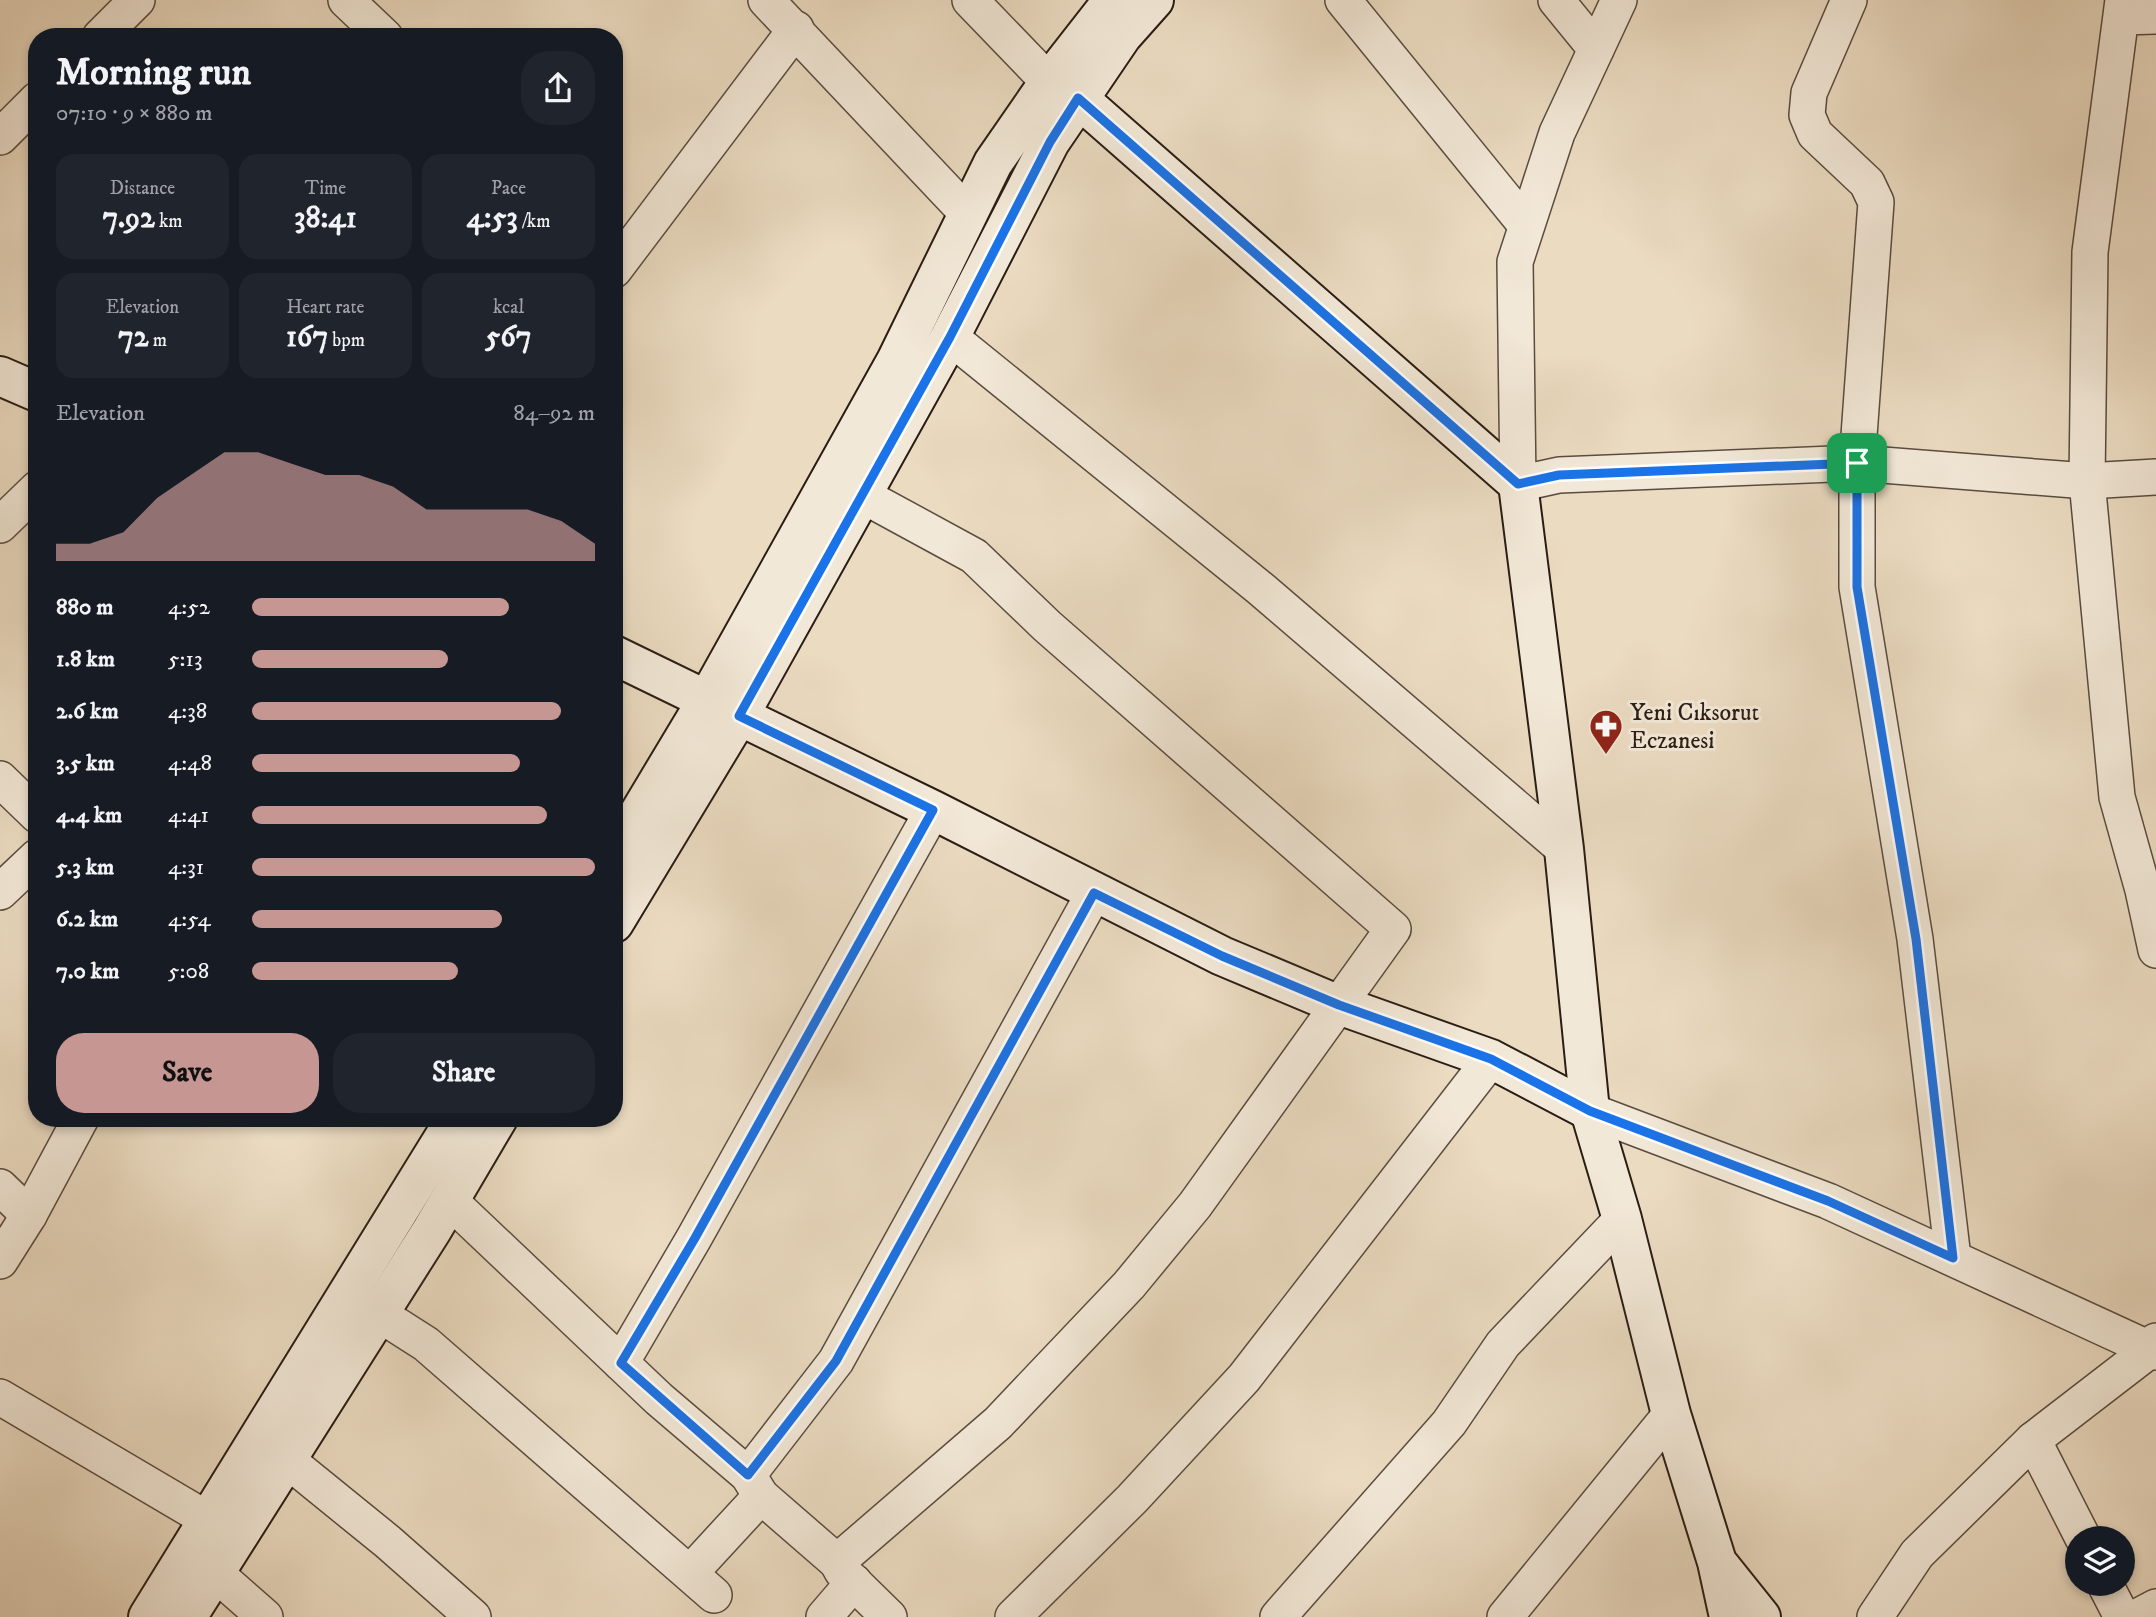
<!DOCTYPE html>
<html lang="en">
<head>
<meta charset="utf-8">
<style>
	body { margin:0; font-family:"IM FELL DW Pica",serif; background:#20242c; color:#f1f3f6; height:100vh; display:flex; flex-direction:column; font-size:26px; white-space:nowrap }
	* { box-sizing:border-box; margin:0 }
	p { font-size:23px; color:#9ea1a6 }
	.icon { flex:none; width:38px; height:38px; fill:none; stroke:currentColor; stroke-width:2; stroke-linecap:round; stroke-linejoin:round }
	.map { position:relative; flex:1; overflow:hidden }
	.drawer { position:absolute; left:28px; top:28px; width:595px; height:1099px; display:flex; flex-direction:column; background:#171b24; border-radius:28px; box-shadow:0 4px 10px #0003 }
	.drawer>* { flex:none }
	.buttons { position:absolute; left:2065px; top:1526px; display:grid; gap:14px }
	.buttons a { display:grid; place-items:center; width:70px; height:70px; border-radius:50%; background:#171b24; box-shadow:0 4px 10px #0003; font-size:35px }
	.pin { position:absolute; display:grid; place-items:center; width:60px; height:60px; color:#fff; margin:-30px; border-radius:14px; box-shadow:0 4px 10px #0006 }
	.round { display:grid; place-items:center; flex:none; width:74px; height:74px; border-radius:28px; background:#20242c }
	.overview { display:flex; align-items:center; justify-content:space-between; height:119px; padding:0 28px }
	h1 { font-size:38px; font-weight:700; line-height:52px }
	.figures { display:grid; grid-template-columns:repeat(3,1fr); gap:10px; height:119px; padding:7px 28px }
	.figures div { display:grid; align-content:center; border-radius:18px; background:#20242c; text-align:center }
	.figures b { font-size:30px; font-weight:700 }
	.figures small { font-size:19px; font-weight:400 }
	.figures p { font-size:19px }
	.chart { height:196px; padding:14px 28px }
	.chart p { display:flex; justify-content:space-between }
	.chart svg { width:100%; height:126px; margin-top:7px; fill:#c59692; opacity:.7 }
	.cta { display:flex; gap:14px; margin-top:auto; padding:14px 28px }
	.cta a { flex:1; height:80px; border-radius:28px; background:#c59692; color:#111; font-size:28px; font-weight:700; line-height:80px; text-align:center }
	.cta a+a { background:#20242c; color:#f1f3f6 }
	ul { padding:0 28px; list-style:none; font-size:23px }
	li { display:grid; grid-template-columns:112px 84px 1fr; align-items:center; height:52px }
	li i { height:18px; border-radius:9px; background:#c59692 }
	.map>svg:first-child { display:block }
	.lines { fill:none; stroke-linecap:round; stroke-linejoin:round }
	.street-casing { stroke:#5a4c40; stroke-width:38 }
	.secondary-casing { stroke:#2a1d15; stroke-width:42 }
	.street { stroke:#f2e8d7; stroke-width:35 }
	.secondary { stroke:#f2e8d7; stroke-width:38 }
	.route-casing { stroke:#fff; stroke-width:14 }
	.route { stroke:#1a73e8; stroke-width:9 }
	.labels { text-anchor:middle; stroke-width:6; stroke-linejoin:round; paint-order:stroke }
	.poi-label { font-size:24px; fill:#2a1d15; stroke:#f2e8d7; text-anchor:start }
</style>
</head>
<body>
<div class="map">
<svg width="2156" height="1617" viewBox="0 0 2156 1617">
	<rect width="100%" height="100%" fill="#ebdbc1"/>
	<filter id="stains"><feTurbulence type="fractalNoise" baseFrequency=".00286" numOctaves="4"/><feColorMatrix values="0 0 0 0 .2 0 0 0 0 .09 0 0 0 0 .02 0 0 0 .5 -.17"/></filter>
	<radialGradient id="worn" r=".72"><stop offset=".6" stop-color="#630" stop-opacity="0"/><stop offset="1" stop-color="#630" stop-opacity=".3"/></radialGradient>
	<g class="lines">
		<defs>
			<g id="street">
				<polyline points="346,0 385,37"/>
				<polyline points="766,0 968,214"/>
				<polyline points="970,0 1049,82"/>
				<polyline points="1343,0 1526,225"/>
				<polyline points="1556,0 1596,49"/>
				<polyline points="1619,0 1557,133 1515,262 1518,484 1559,475 1857,463 2087,481 2156,477"/>
				<polyline points="1849,0 1809,93 1807,115 1815,134 1867,183 1876,202 1857,463 1857,587 1915,939 1953,1258"/>
				<polyline points="2123,0 2090,252 2087,481 2117,797 2143,890 2156,950"/>
				<polyline points="2122,17 2156,16"/>
				<polyline points="100,37 137,0"/>
				<polyline points="0,137 37,100"/>
				<polyline points="614,270 796,29"/>
				<polyline points="950,337 1261,589 1564,849"/>
				<polyline points="0,525 37,489"/>
				<polyline points="0,779 37,815"/>
				<polyline points="0,892 37,857"/>
				<polyline points="1590,1111 1828,1201 2156,1352"/>
				<polyline points="0,1187 29,1215"/>
				<polyline points="450,1201 659,1399 748,1475 761,1496 837,1562 842,1571 889,1617"/>
				<polyline points="0,1261 29,1215 81,1118"/>
				<polyline points="379,1314 426,1344 714,1595"/>
				<polyline points="621,1363 694,1238 933,810"/>
				<polyline points="0,1397 207,1519"/>
				<polyline points="2033,1440 2083,1538"/>
				<polyline points="287,1460 388,1542 473,1617"/>
				<polyline points="748,1475 836,1361 1094,893"/>
				<polyline points="837,1562 998,1423 1129,1285 1195,1205 1393,929 1047,626 974,556 860,494"/>
				<polyline points="691,1572 761,1496"/>
				<polyline points="215,1573 265,1617"/>
				<polyline points="2105,1584 2122,1617"/>
				<polyline points="824,1617 854,1582"/>
				<polyline points="1013,1617 1132,1499 1244,1378 1491,1059"/>
				<polyline points="1278,1617 1449,1423 1503,1344 1622,1219"/>
				<polyline points="1505,1617 1671,1414"/>
				<polyline points="1875,1617 1917,1554 2033,1440 2151,1349 2156,1341"/>
				<polyline points="2137,1617 2156,1607"/>
			</g>
			<g id="secondary">
				<polyline points="1078,98 1518,484 1564,849 1590,1111 1622,1219 1671,1414 1717,1562 1729,1617"/>
				<polyline points="0,376 37,392"/>
				<polyline points="614,655 933,810 1222,956 1339,1005 1491,1059 1590,1111"/>
				<polyline points="614,855 707,700 896,361 993,163 1049,82 1113,0"/>
				<polyline points="614,923 739,716 950,337 1050,142 1122,36 1154,0"/>
				<polyline points="1721,1567 1761,1617"/>
				<polyline points="148,1617 456,1118"/>
				<polyline points="187,1617 432,1230 498,1118"/>
			</g>
		</defs>
		<!-- street casing -->
		<use href="#street" class="street-casing"/>
		<!-- secondary casing -->
		<use href="#secondary" class="secondary-casing"/>
		<!-- street -->
		<use href="#street" class="street"/>
		<!-- secondary -->
		<use href="#secondary" class="secondary"/>
	</g>
	<g class="lines">
		<defs>
			<polygon id="route" points="1078,98 1518,484 1559,475 1857,463 1857,587 1916,939 1953,1258 1828,1201 1590,1111 1491,1059 1339,1005 1222,956 1094,893 836,1361 748,1475 621,1363 695,1238 933,810 739,716 950,337 1050,142"/>
		</defs>
		<!-- route casing -->
		<use href="#route" class="route-casing"/>
		<!-- route -->
		<use href="#route" class="route"/>
	</g>
	<!-- icons -->
	<defs>
		<symbol id="pharmacy-pin" viewBox="-11 -11 22 30"><path d="M0 17L-7.5 6A9.5 9.5 0 1 1 7.5 6Z" fill="#8f2418" stroke="#f2e8d7"/><path d="M-2-6h4v4h4v4h-4v4h-4v-4h-4v-4h4Z" fill="#fff"/></symbol>
	</defs>
	<g fill-rule="evenodd">
		<use href="#pharmacy-pin" x="1587" y="707" width="38" height="52"/>
	</g>
	<g class="labels">
		<!-- poi labels -->
		<g class="poi-label">
			<text x="1630" y="720">Yeni Cıksorut<tspan x="1630" dy="28">Eczanesi</tspan></text>
		</g>
	</g>
	<rect width="100%" height="100%" filter="url(#stains)"/>
	<rect width="100%" height="100%" fill="url(#worn)"/>
</svg>
<div class="buttons">
<a><svg class="icon" aria-label="layers" viewBox="0 0 24 24"><path d="M12 4l9 5-9 5-9-5zM3 14l9 5 9-5"/></svg></a>
</div>
<div class="pin" style="left:1857px;top:463px;background:#1e9e55"><svg class="icon" aria-label="arrive" viewBox="0 0 24 24"><path d="M6 21V4h12l-3 4 3 4H6"/></svg></div>
<section class="drawer">
<div class="overview"><div><h1>Morning run</h1><p>07:10 · 9 × 880 m</p></div><a class="round"><svg class="icon" aria-label="share" viewBox="0 0 24 24"><path d="M12 15V3M7 8l5-5 5 5M5 13v7h14v-7"/></svg></a></div>
<div class="figures">
<div><p>Distance</p><b>7.92<small> km</small></b></div>
<div><p>Time</p><b>38:41</b></div>
<div><p>Pace</p><b>4:53<small> /km</small></b></div>
</div>
<div class="figures">
<div><p>Elevation</p><b>72<small> m</small></b></div>
<div><p>Heart rate</p><b>167<small> bpm</small></b></div>
<div><p>kcal</p><b>567</b></div>
</div>
<div class="chart"><p><span>Elevation</span>84–92 m</p>
<svg viewBox="0 0 160 44" preserveAspectRatio="none"><path d="M0 44V38L10 38L20 34L30 22L40 14L50 6L60 6L70 10L80 14L90 14L100 18L110 26L120 26L130 26L140 26L150 30L160 38V44z"/></svg>
</div>
<ul>
<li><b>880 m</b>4:52<i style="width:75%"></i></li>
<li><b>1.8 km</b>5:13<i style="width:57%"></i></li>
<li><b>2.6 km</b>4:38<i style="width:90%"></i></li>
<li><b>3.5 km</b>4:48<i style="width:78%"></i></li>
<li><b>4.4 km</b>4:41<i style="width:86%"></i></li>
<li><b>5.3 km</b>4:31<i style="width:100%"></i></li>
<li><b>6.2 km</b>4:54<i style="width:73%"></i></li>
<li><b>7.0 km</b>5:08<i style="width:60%"></i></li>
</ul>
<div class="cta"><a>Save</a><a>Share</a></div>
</section>
</div>
</body>
</html>
